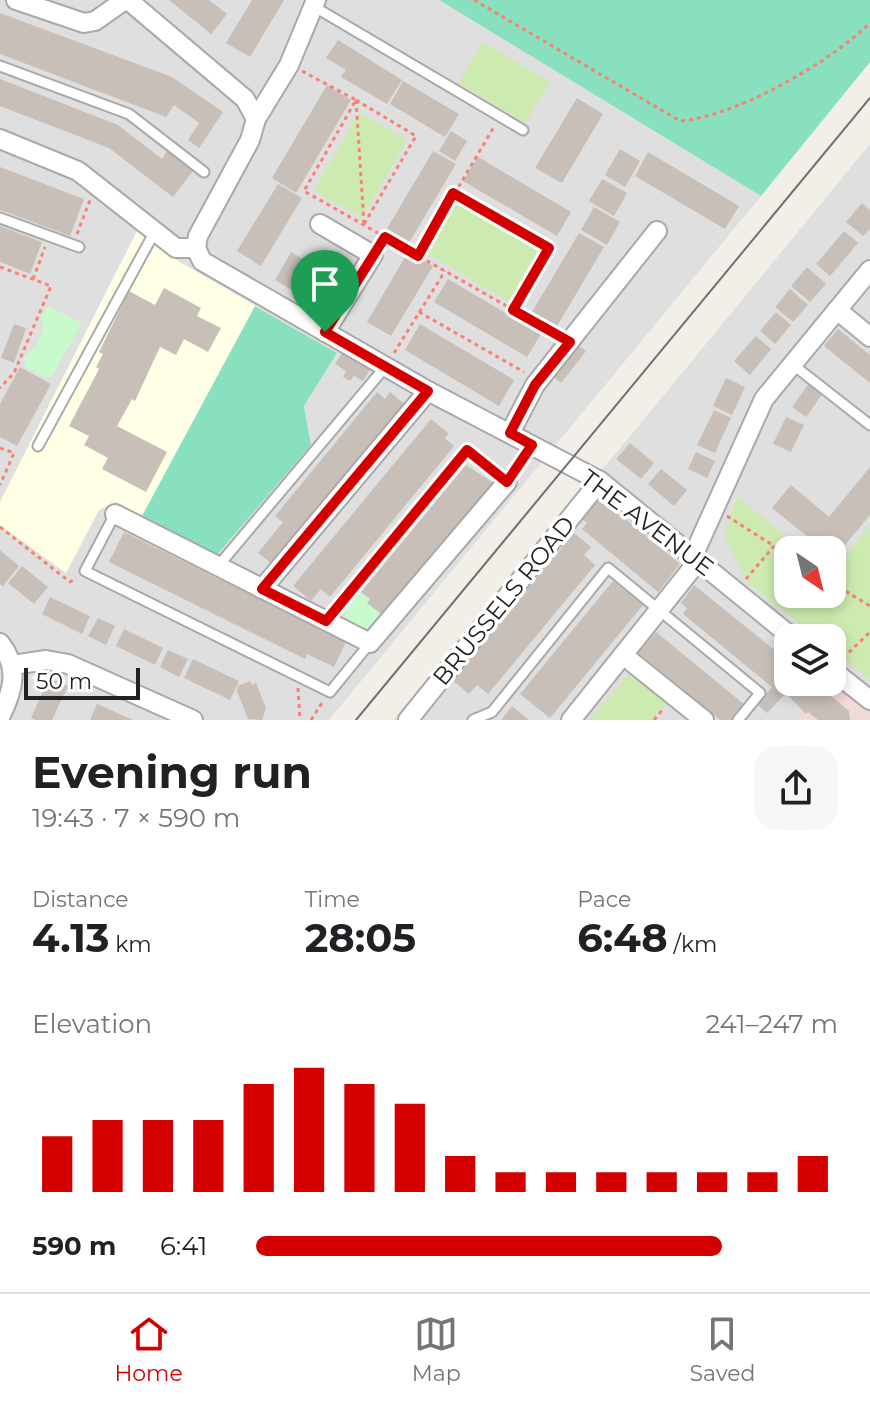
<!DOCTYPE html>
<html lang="en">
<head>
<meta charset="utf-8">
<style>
	body { margin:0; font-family:Montserrat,sans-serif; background:#f6f6f6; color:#202124; height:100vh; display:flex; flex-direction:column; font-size:30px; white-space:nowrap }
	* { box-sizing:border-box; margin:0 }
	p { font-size:26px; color:#757577 }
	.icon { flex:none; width:44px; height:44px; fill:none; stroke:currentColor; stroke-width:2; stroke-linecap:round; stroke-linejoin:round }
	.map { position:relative; height:720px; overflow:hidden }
	.panel { display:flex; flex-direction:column; background:#fff; flex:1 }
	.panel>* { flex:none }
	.needle { width:52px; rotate:145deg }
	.fabs { position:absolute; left:774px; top:536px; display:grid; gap:16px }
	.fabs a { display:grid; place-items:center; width:72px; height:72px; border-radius:16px; background:#fff; box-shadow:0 4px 12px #0003; font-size:40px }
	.scale { position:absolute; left:24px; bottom:20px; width:116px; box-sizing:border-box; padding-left:8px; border:4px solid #222; border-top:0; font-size:22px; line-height:28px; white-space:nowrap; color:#222; -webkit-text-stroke:6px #fff; paint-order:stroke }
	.pin { position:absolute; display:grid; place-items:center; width:68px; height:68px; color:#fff; margin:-82px -34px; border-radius:50% 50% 50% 0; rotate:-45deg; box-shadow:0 0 8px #0007 }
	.pin .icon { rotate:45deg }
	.round { display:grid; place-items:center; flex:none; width:84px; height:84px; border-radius:24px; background:#f6f6f6 }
	.summary { display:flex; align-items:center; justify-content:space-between; height:136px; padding:0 32px }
	h1 { font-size:44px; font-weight:700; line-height:60px }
	.stats { display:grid; grid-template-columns:repeat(3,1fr); gap:12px; height:136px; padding:8px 32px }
	.stats div { display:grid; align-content:center }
	.stats b { font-size:40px; font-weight:700 }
	.stats small { font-size:22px; font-weight:400 }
	.stats p { font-size:22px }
	.chart { height:224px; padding:16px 32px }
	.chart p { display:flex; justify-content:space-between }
	.chart svg { width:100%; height:144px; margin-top:8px; stroke:#d40000; stroke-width:6 }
	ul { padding:0 32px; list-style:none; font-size:26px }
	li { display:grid; grid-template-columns:128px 96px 1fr; align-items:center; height:60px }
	li i { height:20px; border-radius:10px; background:#d40000 }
	.tabs { display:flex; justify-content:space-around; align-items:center; height:112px; border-top:2px solid #e0e0e0; background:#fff; font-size:22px; color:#757577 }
	.tabs a { display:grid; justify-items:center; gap:4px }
	.tabs .active { color:#d40000 }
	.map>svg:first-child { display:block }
	.residential { fill:#e0dfdf; fill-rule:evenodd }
	.commercial { fill:#f2dad9 }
	.education { fill:#ffffe5 }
	.grass { fill:#cdebb0 }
	.park { fill:#c8facc }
	.pitch { fill:#88e0be }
	.building { fill:#c7bfb8 }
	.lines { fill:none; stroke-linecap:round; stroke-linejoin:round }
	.lane-casing { stroke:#a9a9a9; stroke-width:13 }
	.street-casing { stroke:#a9a9a9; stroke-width:22 }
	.path { stroke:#fa8072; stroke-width:3; stroke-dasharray:4 4; stroke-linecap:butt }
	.lane { stroke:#fff; stroke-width:9 }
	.street { stroke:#fff; stroke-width:18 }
	.tram { stroke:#707070; stroke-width:2 }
	.route-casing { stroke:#fff; stroke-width:16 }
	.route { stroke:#d40000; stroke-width:10 }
	.labels { text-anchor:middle; stroke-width:7; stroke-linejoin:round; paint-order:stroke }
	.street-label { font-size:24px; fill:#222; stroke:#fff }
</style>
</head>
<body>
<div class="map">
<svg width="870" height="720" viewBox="0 0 870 720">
	<rect width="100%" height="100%" fill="#f2efe9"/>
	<!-- residential -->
	<g class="residential">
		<polygon points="0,0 439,0 761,196 329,720 0,720"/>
		<path d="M870 144V720H393L646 417ZM788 550H832V594H788ZM788 638H832V682H788Z"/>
	</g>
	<!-- commercial -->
	<polygon class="commercial" points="835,684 870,713 870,720 796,720"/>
	<!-- education -->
	<polygon class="education" points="138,229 166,254 337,353 304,406 311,445 217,555 116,502 99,510 66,573 0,525 0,502"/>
	<!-- grass -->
	<g class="grass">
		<polygon points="483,42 550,82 525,123 458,83"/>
		<polygon points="359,112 407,140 362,218 314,191"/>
		<polygon points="456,200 544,251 513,304 425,252"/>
		<polygon points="737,496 803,550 788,550 788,594 832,594 832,572 870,525 870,680 832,650 832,638 817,638 748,583 724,535"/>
		<polygon points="631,671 669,700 652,720 589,720"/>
	</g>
	<!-- park -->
	<g class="park">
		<polygon points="48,306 82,323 52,376 47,378 26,367 24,357 36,347 44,328 40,318"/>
		<polygon points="361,592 370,599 367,603 385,617 373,631 348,621 344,612"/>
	</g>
	<!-- pitch -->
	<g class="pitch">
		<polygon points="439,0 870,0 870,62 761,196"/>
		<polygon points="255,306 337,353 304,406 311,445 217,555 142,516"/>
	</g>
	<!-- building -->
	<g class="building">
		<polygon points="169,0 209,0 227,14 211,34"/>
		<polygon points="252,0 284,0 250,57 226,43"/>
		<polygon points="0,13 172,77 223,112 199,148 188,140 199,123 174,105 166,117 0,54"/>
		<polygon points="338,40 402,80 387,104 341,77 346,70 326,58"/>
		<polygon points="0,79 118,125 162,159 167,151 193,171 173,197 109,148 0,106"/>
		<polygon points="403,81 459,114 445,137 390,104"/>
		<polygon points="327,85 351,100 296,193 272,178"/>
		<polygon points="577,98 603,114 562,183 535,168"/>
		<polygon points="451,131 467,141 455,161 439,151"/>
		<polygon points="620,149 640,161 625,187 605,175"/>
		<polygon points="433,151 456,164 407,246 385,232"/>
		<polygon points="648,152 739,206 725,229 635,176"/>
		<polygon points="478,157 571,212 557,236 463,181"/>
		<polygon points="0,167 84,199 70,236 0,210"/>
		<polygon points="602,179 627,193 614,216 589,201"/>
		<polygon points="278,184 302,198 261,266 237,251"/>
		<polygon points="862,203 870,210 870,229 863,236 846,222"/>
		<polygon points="594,207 620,222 607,245 581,230"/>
		<polygon points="0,226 42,242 30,274 0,262"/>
		<polygon points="844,231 858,243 830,276 816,264"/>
		<polygon points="579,233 604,247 557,326 532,312"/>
		<polygon points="291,252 338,280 322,308 275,280"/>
		<polygon points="408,252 433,266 391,336 367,322"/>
		<polygon points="807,267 826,284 810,302 791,286"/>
		<polygon points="448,279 541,334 527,357 434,302"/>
		<polygon points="164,288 201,308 197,316 221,328 208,352 184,339 176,355 160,347 135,401 132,399 117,426 167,452 146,492 102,469 108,458 84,445 89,436 69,426 99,369 96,367 103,354 99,352 129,291 155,305"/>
		<polygon points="790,289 808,305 793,322 775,307"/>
		<polygon points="776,312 791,325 775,344 760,331"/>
		<polygon points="14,324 26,328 14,363 1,358"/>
		<polygon points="420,324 514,380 499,406 405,350"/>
		<polygon points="838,329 870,355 870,383 824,346"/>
		<polygon points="756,336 771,349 750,375 734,361"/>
		<polygon points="576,344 586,351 561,383 551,375"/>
		<polygon points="343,352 371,368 363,381 354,376 350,381 343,377 346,371 335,364"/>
		<polygon points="20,367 51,384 17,446 0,437 0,404"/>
		<polygon points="726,378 745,387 732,415 713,406"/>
		<polygon points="809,383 823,393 806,417 792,407"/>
		<polygon points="377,392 385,399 390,392 407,406 275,566 258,553 283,522 275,516"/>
		<polygon points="714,410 731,418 715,453 697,445"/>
		<polygon points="786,417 804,425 791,452 773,444"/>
		<polygon points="431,419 449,434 445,438 454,446 330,597 321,589 311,601 293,586"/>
		<polygon points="630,443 654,463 641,479 616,459"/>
		<polygon points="696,452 715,461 707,478 688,469"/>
		<polygon points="466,465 495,484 385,617 367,603 370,599 361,592"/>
		<polygon points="870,467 870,515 834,558 832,550 824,550 772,508 791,485 829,517"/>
		<polygon points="661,469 687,490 674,506 648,484"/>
		<polygon points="600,498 680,564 658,592 582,529 587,523 582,519"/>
		<polygon points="124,532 346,642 334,667 307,654 305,659 109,562"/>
		<polygon points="574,533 591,547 584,555 595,565 488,694 477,685 469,694 452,680"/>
		<polygon points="0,550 19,566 3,586 0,584"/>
		<polygon points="22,566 48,587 34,604 8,583"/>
		<polygon points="613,581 643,605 550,718 520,694"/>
		<polygon points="694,585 788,661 788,682 814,682 849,711 850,720 818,720 808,712 806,714 786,693 767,713 757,704 772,687 683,614 687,608 681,603"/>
		<polygon points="50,597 90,616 82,634 42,614"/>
		<polygon points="98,618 115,626 106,645 88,636"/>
		<polygon points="124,629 163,648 155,665 116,646"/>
		<polygon points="656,632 745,705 733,720 720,720 638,653"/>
		<polygon points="168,650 188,659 179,677 160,667"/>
		<polygon points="193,659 239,681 230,700 184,678"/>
		<polygon points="49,678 68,686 52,720 36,720 31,718"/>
		<polygon points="250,681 252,685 256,683 266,708 262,720 248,719 237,691 238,686"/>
		<polygon points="97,704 133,720 90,720"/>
		<polygon points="512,706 529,720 501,720"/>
	</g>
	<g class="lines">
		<defs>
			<g id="lane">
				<polyline points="313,6 523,130"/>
				<polyline points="0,66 129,114 204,172"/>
				<polyline points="0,218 79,247"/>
				<polyline points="792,364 870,425"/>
				<polyline points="38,446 154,233"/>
				<polyline points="115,514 85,571 330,692 370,643"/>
				<polyline points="219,565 386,366"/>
				<polyline points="327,621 467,450 507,482"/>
				<polyline points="473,720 492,712 608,568 760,693 738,720"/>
			</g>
			<g id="street">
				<polyline points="16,0 84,23 95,21 125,0"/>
				<polyline points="128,0 245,99 256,119"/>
				<polyline points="0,139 78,171 176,248 196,248 202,261 428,391 600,481 793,638"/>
				<polyline points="320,224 373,255 325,332"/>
				<polyline points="196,248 198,236 250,140 256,119 289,65 316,0"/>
				<polyline points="837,310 870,337"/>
				<polyline points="510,433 535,385 657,231"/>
				<polyline points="115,514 370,643 507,482"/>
				<polyline points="693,556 764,399 870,270"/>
				<polyline points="262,589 428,391"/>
				<path d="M0 643C20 668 13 691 0 717"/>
				<polyline points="623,655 704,720"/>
				<polyline points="13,665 46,660 68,664 193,720"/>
				<polyline points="832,670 870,700"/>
				<polyline points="408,720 600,481"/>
				<polyline points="571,720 698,561"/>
			</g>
		</defs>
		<!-- lane casing -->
		<use href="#lane" class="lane-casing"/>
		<!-- street casing -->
		<use href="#street" class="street-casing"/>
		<!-- path -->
		<g class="path">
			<path d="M474 0 680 121C737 116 829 63 870 23"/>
			<polyline points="302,71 356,100 304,191 385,237 382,242"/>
			<polyline points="356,100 416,136 364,224"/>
			<polyline points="356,100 364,224"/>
			<polyline points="453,193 549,248 513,310"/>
			<polyline points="77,234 90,200"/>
			<polyline points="385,237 556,334"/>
			<polyline points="418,256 495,125"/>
			<polyline points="0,267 51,286 14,373 0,388"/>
			<polyline points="33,279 45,247"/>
			<polyline points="419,312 524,372"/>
			<polyline points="394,353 445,271"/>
			<polyline points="0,448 14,453 0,485"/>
			<polyline points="727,516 788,555"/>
			<polyline points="0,527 70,582 76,578"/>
			<polyline points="746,579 774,546"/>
			<polyline points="832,583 870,606"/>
			<polyline points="843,658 870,632"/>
			<polyline points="298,688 300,720"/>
			<polyline points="311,720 322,703"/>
			<polyline points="654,720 664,708"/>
		</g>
		<!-- lane -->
		<use href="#lane" class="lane"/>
		<!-- street -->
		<use href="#street" class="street"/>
		<!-- tram -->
		<polyline class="tram" points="356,720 870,98"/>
	</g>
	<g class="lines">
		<defs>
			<polygon id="route" points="453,193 549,248 513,310 570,342 535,385 510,433 532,445 507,482 467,450 326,621 262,589 428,391 325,332 385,237 418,256"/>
		</defs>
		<!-- route casing -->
		<use href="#route" class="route-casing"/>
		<!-- route -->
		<use href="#route" class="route"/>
	</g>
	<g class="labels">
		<!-- street labels -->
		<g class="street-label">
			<text transform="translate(647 523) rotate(37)" y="8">THE AVENUE</text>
			<text transform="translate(504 601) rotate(-51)" y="8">BRUSSELS ROAD</text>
		</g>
	</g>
</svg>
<div class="fabs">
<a><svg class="needle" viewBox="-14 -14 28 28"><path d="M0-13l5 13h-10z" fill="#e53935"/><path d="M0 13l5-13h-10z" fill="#757577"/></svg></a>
<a><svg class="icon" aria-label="layers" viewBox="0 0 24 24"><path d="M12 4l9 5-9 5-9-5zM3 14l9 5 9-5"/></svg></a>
</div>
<div class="scale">50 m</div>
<div class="pin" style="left:325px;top:332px;background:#1e9e55"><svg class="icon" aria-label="arrive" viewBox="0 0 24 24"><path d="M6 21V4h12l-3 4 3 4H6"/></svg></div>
</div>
<section class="panel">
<div class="summary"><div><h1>Evening run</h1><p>19:43 · 7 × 590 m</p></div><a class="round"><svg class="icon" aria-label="share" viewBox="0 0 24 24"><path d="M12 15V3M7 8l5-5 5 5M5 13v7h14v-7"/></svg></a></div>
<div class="stats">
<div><p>Distance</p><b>4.13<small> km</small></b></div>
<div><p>Time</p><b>28:05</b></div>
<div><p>Pace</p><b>6:48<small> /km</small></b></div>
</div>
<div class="chart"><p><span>Elevation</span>241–247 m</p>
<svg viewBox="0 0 160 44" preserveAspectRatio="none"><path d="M5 44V27M15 44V22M25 44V22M35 44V22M45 44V11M55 44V6M65 44V11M75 44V17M85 44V33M95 44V38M105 44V38M115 44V38M125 44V38M135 44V38M145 44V38M155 44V33"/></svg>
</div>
<ul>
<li><b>590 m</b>6:41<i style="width:80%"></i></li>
</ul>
</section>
<nav class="tabs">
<a class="active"><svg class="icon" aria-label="home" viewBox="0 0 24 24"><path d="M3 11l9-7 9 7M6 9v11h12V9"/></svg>Home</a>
<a><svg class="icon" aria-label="map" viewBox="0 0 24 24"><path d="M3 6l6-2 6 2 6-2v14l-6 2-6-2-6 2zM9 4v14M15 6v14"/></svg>Map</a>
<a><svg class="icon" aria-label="saved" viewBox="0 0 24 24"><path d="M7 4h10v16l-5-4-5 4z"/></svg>Saved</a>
</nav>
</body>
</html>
